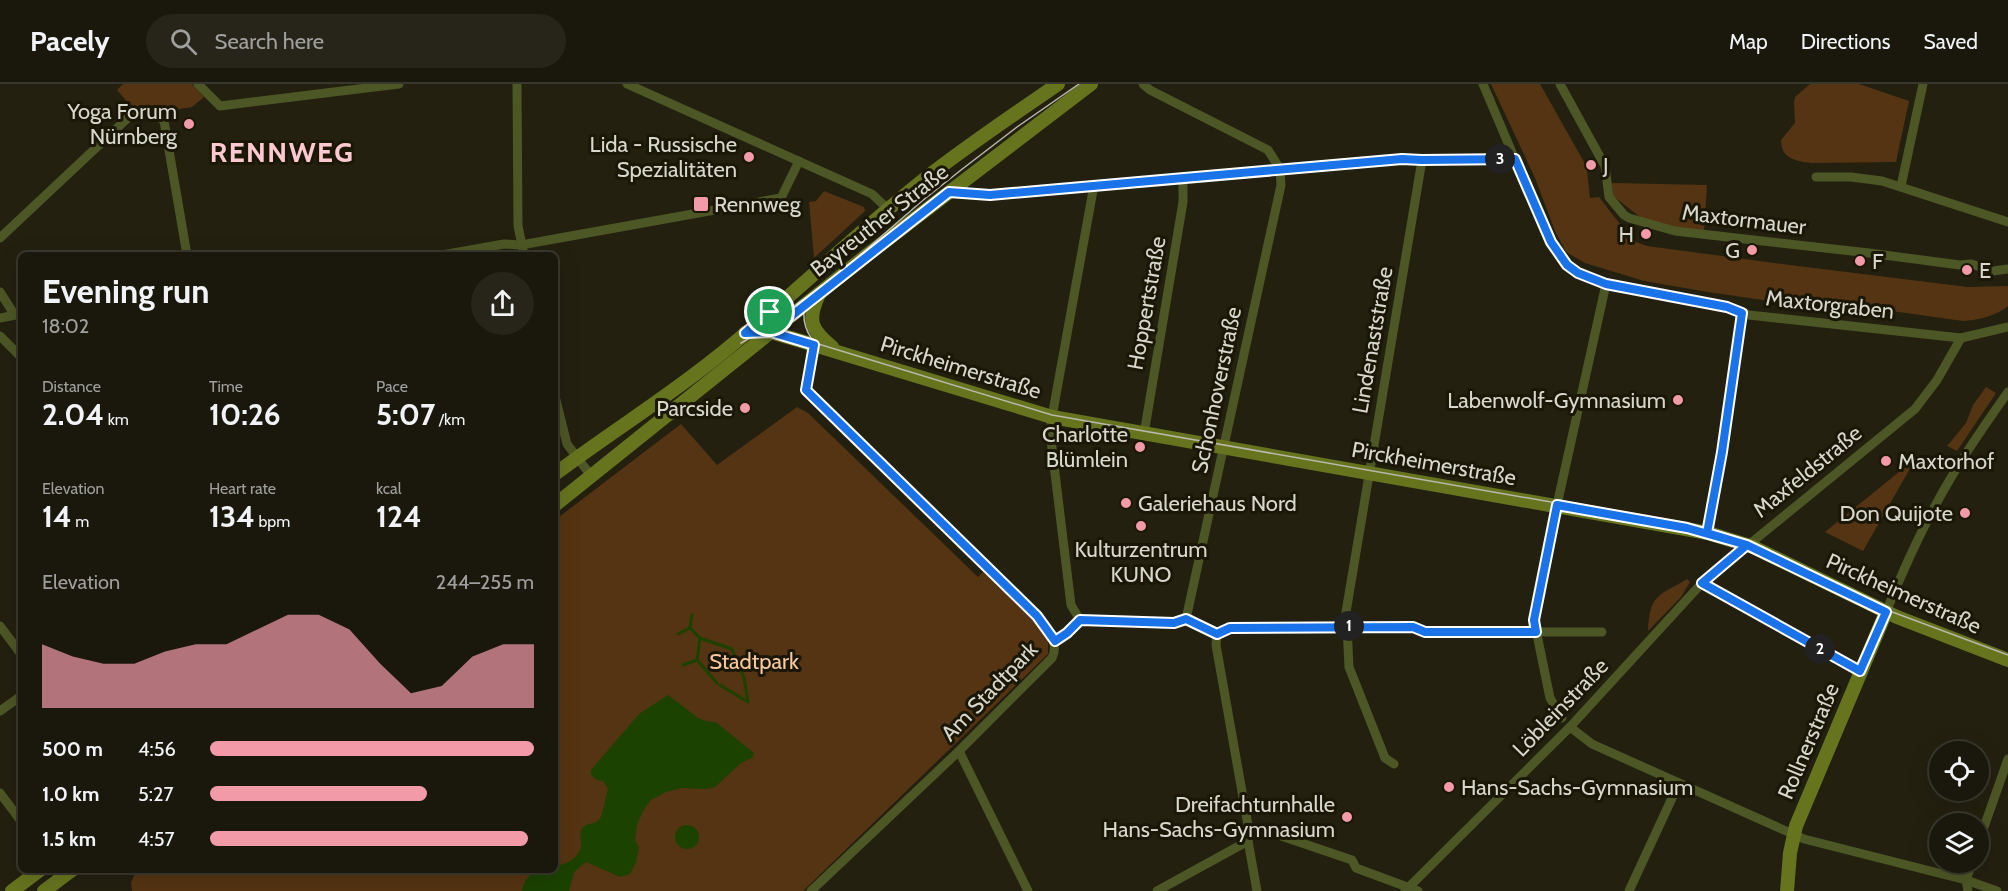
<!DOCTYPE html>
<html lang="en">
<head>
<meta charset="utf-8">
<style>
	body { margin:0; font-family:Cabin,sans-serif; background:#27251a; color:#f1f3f6; height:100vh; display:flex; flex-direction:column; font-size:22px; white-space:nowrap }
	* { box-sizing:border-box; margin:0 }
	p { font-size:20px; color:#9fa09d }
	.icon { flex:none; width:33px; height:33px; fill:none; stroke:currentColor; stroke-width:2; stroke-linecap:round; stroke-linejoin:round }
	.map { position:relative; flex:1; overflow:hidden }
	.drawer { position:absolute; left:18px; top:168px; width:540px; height:621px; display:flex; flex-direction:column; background:#1a180c; border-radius:9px; box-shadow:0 6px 24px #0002,0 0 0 2px #38372d }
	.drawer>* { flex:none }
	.tools { position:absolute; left:1929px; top:657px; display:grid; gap:12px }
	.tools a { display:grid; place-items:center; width:60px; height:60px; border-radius:50%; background:#1a180c; box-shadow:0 6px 24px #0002,0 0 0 2px #38372d; font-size:30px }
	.pin { position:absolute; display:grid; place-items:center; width:51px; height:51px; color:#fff; margin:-26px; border:3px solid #fff; border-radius:50%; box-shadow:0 2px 6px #0007 }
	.km { position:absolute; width:30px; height:30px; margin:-15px; border-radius:50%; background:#222; color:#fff; font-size:16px; line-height:30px; text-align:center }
	.round { display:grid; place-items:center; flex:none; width:63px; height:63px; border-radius:32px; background:#27251a }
	.headline { display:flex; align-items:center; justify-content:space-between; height:102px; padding:0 24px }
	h1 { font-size:33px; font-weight:800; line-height:45px }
	.stats { display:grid; grid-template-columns:repeat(3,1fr); gap:9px; height:102px; padding:6px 24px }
	.stats div { display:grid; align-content:center }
	.stats b { font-size:30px; font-weight:800 }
	.stats small { font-size:16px; font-weight:400 }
	.stats p { font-size:16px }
	.chart { height:168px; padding:12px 24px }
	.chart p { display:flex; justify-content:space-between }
	.chart svg { width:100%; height:108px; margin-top:6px; fill:#f39aa9; opacity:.7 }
	ul { padding:0 24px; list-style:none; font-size:20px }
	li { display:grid; grid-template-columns:96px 72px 1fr; align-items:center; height:45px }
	li i { height:15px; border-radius:8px; background:#f39aa9 }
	header { display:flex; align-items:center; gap:36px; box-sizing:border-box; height:84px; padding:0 30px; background:#1a180c; border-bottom:2px solid #38372d }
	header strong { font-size:28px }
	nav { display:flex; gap:33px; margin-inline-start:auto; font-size:21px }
	.search { width:420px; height:54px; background:#27251a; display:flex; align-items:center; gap:15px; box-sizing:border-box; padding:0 21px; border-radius:33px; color:#9fa09d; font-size:22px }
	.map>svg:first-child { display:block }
	.green { fill:#543412 }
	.water { fill:#1b4201 }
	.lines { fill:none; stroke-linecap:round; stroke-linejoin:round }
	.stream { stroke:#1b4201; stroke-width:3 }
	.street { stroke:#4d5625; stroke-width:9 }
	.secondary { stroke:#66741e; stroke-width:14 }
	.tram { stroke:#bab8ac; stroke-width:1.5 }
	.route-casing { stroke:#fff; stroke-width:12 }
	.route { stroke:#1a73e8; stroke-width:8 }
	.poi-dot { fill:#f39aa9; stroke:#1a1707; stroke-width:2 }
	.labels { text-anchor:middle; stroke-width:6; stroke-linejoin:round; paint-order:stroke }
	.poi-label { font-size:22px; fill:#d8d7cc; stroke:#1a1707; text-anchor:end }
	.street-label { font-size:22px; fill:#d8d7cc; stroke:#1a1707 }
	.park-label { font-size:22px; fill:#f9c99e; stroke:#1a1707 }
	.district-label { font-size:28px; font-weight:bold; letter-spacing:1.5px; fill:#fdc9d0; stroke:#1a1707 }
</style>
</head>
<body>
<header>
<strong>Pacely</strong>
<div class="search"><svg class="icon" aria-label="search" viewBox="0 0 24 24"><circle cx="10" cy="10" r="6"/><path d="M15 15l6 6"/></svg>Search here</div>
<nav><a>Map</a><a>Directions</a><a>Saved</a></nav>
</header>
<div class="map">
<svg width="2008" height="807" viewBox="0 0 2008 807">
	<rect width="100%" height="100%" fill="#232010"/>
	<!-- green -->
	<g class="green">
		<polygon points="123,0 192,0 204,13 192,23 173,26 169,23 135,27 117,6"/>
		<path d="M1491 0H1540L1584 78 1587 87 1590 114 1599 113 1620 140 1617 151 1647 162 1790 181 1968 203 2008 202V222C1996 232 1978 236 1963 237L1870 224 1763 216 1708 208 1644 197 1585 179 1566 168 1555 147 1535 94Z"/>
		<path d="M1810 0H1859L1909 17 1896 78 1811 79C1795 77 1781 74 1781 56L1795 39 1794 19 1795 13Z"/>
		<polygon points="1612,99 1707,101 1704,148 1684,145 1644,136 1613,112"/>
		<polygon points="824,107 864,123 865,127 814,174 809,118 816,117"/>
		<polygon points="1986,303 1996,309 1957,367 1947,362 1966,339 1973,321"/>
		<polygon points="797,323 808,329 978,493 983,488 1030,531 1048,558 1048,570 803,807 132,807 131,799 136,786 555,786 555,436 681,340 717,381"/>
		<polygon points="1910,379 1912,381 1863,467 1825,448"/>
		<path d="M1687 495 1690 498 1681 513 1648 547C1650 510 1657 513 1687 495Z"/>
	</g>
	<!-- water -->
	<g class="water">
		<path d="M668 611 698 634 706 637 717 639 754 669 752 674 741 679 715 703 707 705 681 704 666 708 651 716 643 727 637 741 635 756 639 764 636 778 630 790 620 793 586 778 574 788 569 807H522C526 787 538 786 555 786V782C565 781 578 775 581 763 582 757 578 751 582 745 587 738 593 741 599 736 602 734 606 711 608 705L603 697 597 696 591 691V686L639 630Z"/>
		<circle cx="687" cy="753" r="12"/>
	</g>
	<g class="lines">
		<!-- stream -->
		<g class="stream">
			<polyline points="690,544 700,554 732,565 744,594 748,618 720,601"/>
			<polyline points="690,544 692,531"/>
			<polyline points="678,550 690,544"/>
			<polyline points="700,554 697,576 717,599"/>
			<polyline points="683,581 697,576"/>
		</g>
		<!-- street -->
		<g class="street">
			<polyline points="198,0 220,22 399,0"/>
			<polyline points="517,0 518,142 524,171"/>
			<polyline points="627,0 872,110 889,126"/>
			<polyline points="1143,0 1150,6 1268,66 1280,85"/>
			<polyline points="1483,0 1550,158 1567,181 1591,195 1606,200 1727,223 1749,231 1961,254 2008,243"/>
			<polyline points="1560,0 1605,82 1609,113 1624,131 1629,134 1675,147 1869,169 1960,181 1971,180 1993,187 2008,185"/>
			<polyline points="1816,93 1851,93 1882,97 2008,138"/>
			<polyline points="1901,102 1923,0"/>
			<polyline points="949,108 990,111 1402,75 1422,76 1515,75"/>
			<polyline points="0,154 131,31 156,30 164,37 187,171"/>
			<polyline points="442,171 504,160 521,161 781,114 799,77"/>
			<polyline points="0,208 14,230"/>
			<polyline points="0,234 21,230"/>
			<polyline points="0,252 21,273"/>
			<polyline points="555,312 567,360 592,393"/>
			<polyline points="1144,350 1183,118 1183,95"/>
			<polyline points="1707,449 1722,368 1742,229"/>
			<polyline points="1702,499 1860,587"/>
			<path d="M1886 528C1905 481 1926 435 1952 392 1969 363 1989 335 2008 308"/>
			<polyline points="1186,535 1281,101 1280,85"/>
			<polyline points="1080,536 1071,521 1050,348 1052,333 1094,101"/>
			<polyline points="0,542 21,570"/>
			<polyline points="1217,550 1216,561 1249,747 1248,757 1257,807"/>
			<polyline points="1055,557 1067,550 1080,536 1174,539 1186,535 1217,550 1230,544 1413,543 1425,548 1602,548"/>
			<polyline points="0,627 21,612"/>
			<polyline points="1562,634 1550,614 1534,536 1557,421 1606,200"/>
			<polyline points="1570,643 1592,660 1804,755 1966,796 1997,807"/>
			<polyline points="959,667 1028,807"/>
			<polyline points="1394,680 1385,674 1349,583 1347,542 1345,534 1422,76"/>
			<polyline points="0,709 21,737"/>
			<polyline points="1249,747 1266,747 1352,776 1356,784 1418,807"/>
			<polyline points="1978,760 2008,675"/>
			<path d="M811 807 959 667 1052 574C1060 557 1047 546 1037 532L806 306 814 261"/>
			<polyline points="1157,807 1248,757"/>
			<polyline points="1405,807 1570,643 1702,499 1915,325 1937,296 1961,254"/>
			<polyline points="1629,807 1679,699"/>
			<polyline points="1968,807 1966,796 1972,778"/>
		</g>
		<!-- secondary -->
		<g class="secondary">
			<path d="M819 210C807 236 810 245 832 263"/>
			<polyline points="745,249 770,248 791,254 1052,333 1708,449 1753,463 1897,533 2008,576"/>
			<path d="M555 390C608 350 665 315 717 273 787 217 851 154 921 98 965 63 1012 32 1058 0"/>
			<polyline points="555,421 867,171 1091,0"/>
			<polyline points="12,807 40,786"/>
			<polyline points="44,807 72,786"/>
			<polyline points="1787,807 1790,769 1796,742 1886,528"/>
		</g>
		<!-- tram -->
		<g class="tram">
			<path d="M809 211C800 228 803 246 816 260"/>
			<polyline points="758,249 845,184 922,117 961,86 1017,43 1079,0"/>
			<polyline points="741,259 760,248 779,248 1052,331 1717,447 1750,459 1887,526 2008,571"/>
		</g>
	</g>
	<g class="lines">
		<defs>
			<polyline id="route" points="770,228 767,239 771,248 814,261 806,306 1037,532 1055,557 1067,549 1080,536 1174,539 1186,535 1217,550 1230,544 1413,543 1425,548 1536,548 1534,536 1557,421 1687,444 1747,461 1886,528 1860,587 1702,499 1747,461 1707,449 1722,368 1742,229 1727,223 1606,200 1578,189 1567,181 1551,158 1515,75 1422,76 1402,75 990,111 949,108 771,248 745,249 770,228"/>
		</defs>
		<!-- route casing -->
		<use href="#route" class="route-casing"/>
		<!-- route -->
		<use href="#route" class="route"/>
	</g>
	<!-- markers -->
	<g class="poi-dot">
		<circle cx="189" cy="40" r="6"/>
		<circle cx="749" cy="73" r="6"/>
		<circle cx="1591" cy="81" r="6"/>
		<rect x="693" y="112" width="16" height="16" rx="3"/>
		<circle cx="1646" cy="150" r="6"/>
		<circle cx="1752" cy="166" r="6"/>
		<circle cx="1860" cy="177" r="6"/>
		<circle cx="1967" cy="186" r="6"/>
		<circle cx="1678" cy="316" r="6"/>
		<circle cx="745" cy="324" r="6"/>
		<circle cx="1140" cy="363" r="6"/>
		<circle cx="1886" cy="377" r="6"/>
		<circle cx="1126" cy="419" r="6"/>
		<circle cx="1965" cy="429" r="6"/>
		<circle cx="1141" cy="442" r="6"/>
		<circle cx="1449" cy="703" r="6"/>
		<circle cx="1347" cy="733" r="6"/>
	</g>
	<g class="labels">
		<!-- poi labels -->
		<g class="poi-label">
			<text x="177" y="35">Yoga Forum<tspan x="177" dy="25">Nürnberg</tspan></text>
			<text x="737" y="68">Lida - Russische<tspan x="737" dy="25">Spezialitäten</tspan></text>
			<text x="1603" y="89" text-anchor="start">J</text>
			<text x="714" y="128" text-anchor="start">Rennweg</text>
			<text x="1634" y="158">H</text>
			<text x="1740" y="174">G</text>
			<text x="1872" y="185" text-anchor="start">F</text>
			<text x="1979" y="194" text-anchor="start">E</text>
			<text x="1666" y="324">Labenwolf-Gymnasium</text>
			<text x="733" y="332">Parcside</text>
			<text x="1128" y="358">Charlotte<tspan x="1128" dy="25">Blümlein</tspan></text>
			<text x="1898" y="385" text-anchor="start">Maxtorhof</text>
			<text x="1138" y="427" text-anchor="start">Galeriehaus Nord</text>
			<text x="1953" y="437">Don Quijote</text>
			<text x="1141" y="473" text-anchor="middle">Kulturzentrum<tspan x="1141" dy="25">KUNO</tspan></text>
			<text x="1461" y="711" text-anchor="start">Hans-Sachs-Gymnasium</text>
			<text x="1335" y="728">Dreifachturnhalle<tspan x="1335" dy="25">Hans-Sachs-Gymnasium</tspan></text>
		</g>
		<!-- street labels -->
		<g class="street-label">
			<text transform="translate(1744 135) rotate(7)" y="8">Maxtormauer</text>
			<text transform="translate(879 136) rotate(-38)" y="8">Bayreuther Straße</text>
			<text transform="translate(1146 219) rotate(-80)" y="8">Hoppertstraße</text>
			<text transform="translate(1830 220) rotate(6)" y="8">Maxtorgraben</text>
			<text transform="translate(1372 256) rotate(-80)" y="8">Lindenaststraße</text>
			<text transform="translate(961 283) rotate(17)" y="8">Pirckheimerstraße</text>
			<text transform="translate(1216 306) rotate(-78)" y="8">Schonhoverstraße</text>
			<text transform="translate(1434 379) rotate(10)" y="8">Pirckheimerstraße</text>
			<text transform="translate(1807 387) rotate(-39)" y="8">Maxfeldstraße</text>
			<text transform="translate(1904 509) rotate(24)" y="8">Pirckheimerstraße</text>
			<text transform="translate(989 607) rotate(-46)" y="8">Am Stadtpark</text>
			<text transform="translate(1560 623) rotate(-46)" y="8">Löbleinstraße</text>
			<text transform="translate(1808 657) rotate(-67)" y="8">Rollnerstraße</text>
		</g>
		<!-- park labels -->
		<g class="park-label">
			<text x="754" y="585">Stadtpark</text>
		</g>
		<!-- district labels -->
		<g class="district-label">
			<text x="282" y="78">RENNWEG</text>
		</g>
	</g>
</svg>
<div class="tools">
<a><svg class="icon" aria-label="locate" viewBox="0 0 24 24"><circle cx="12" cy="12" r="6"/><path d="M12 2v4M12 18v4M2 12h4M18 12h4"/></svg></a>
<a><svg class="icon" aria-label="layers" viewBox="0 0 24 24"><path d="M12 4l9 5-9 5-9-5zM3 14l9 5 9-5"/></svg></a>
</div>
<div class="pin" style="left:770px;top:228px;background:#1e9e55"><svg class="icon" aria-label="arrive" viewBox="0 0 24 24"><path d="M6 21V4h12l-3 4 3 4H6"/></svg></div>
<b class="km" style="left:1349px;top:542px">1</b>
<b class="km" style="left:1820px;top:565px">2</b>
<b class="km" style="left:1500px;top:75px">3</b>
<section class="drawer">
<div class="headline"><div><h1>Evening run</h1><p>18:02</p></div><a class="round"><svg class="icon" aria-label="share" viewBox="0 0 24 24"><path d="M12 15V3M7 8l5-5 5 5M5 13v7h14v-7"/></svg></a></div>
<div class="stats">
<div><p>Distance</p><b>2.04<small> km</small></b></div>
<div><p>Time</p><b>10:26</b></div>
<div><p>Pace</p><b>5:07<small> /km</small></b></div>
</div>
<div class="stats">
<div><p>Elevation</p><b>14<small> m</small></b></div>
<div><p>Heart rate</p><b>134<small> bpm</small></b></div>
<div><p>kcal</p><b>124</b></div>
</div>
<div class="chart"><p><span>Elevation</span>244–255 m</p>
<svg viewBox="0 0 160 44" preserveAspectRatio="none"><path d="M0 44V18L10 23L20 26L30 26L40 21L50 18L60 18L70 12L80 6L90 6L100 12L110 26L120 38L130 35L140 23L150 18L160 18V44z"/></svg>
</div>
<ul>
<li><b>500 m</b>4:56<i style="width:100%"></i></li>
<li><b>1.0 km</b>5:27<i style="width:67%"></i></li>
<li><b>1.5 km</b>4:57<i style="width:98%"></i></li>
</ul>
</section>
</div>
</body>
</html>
